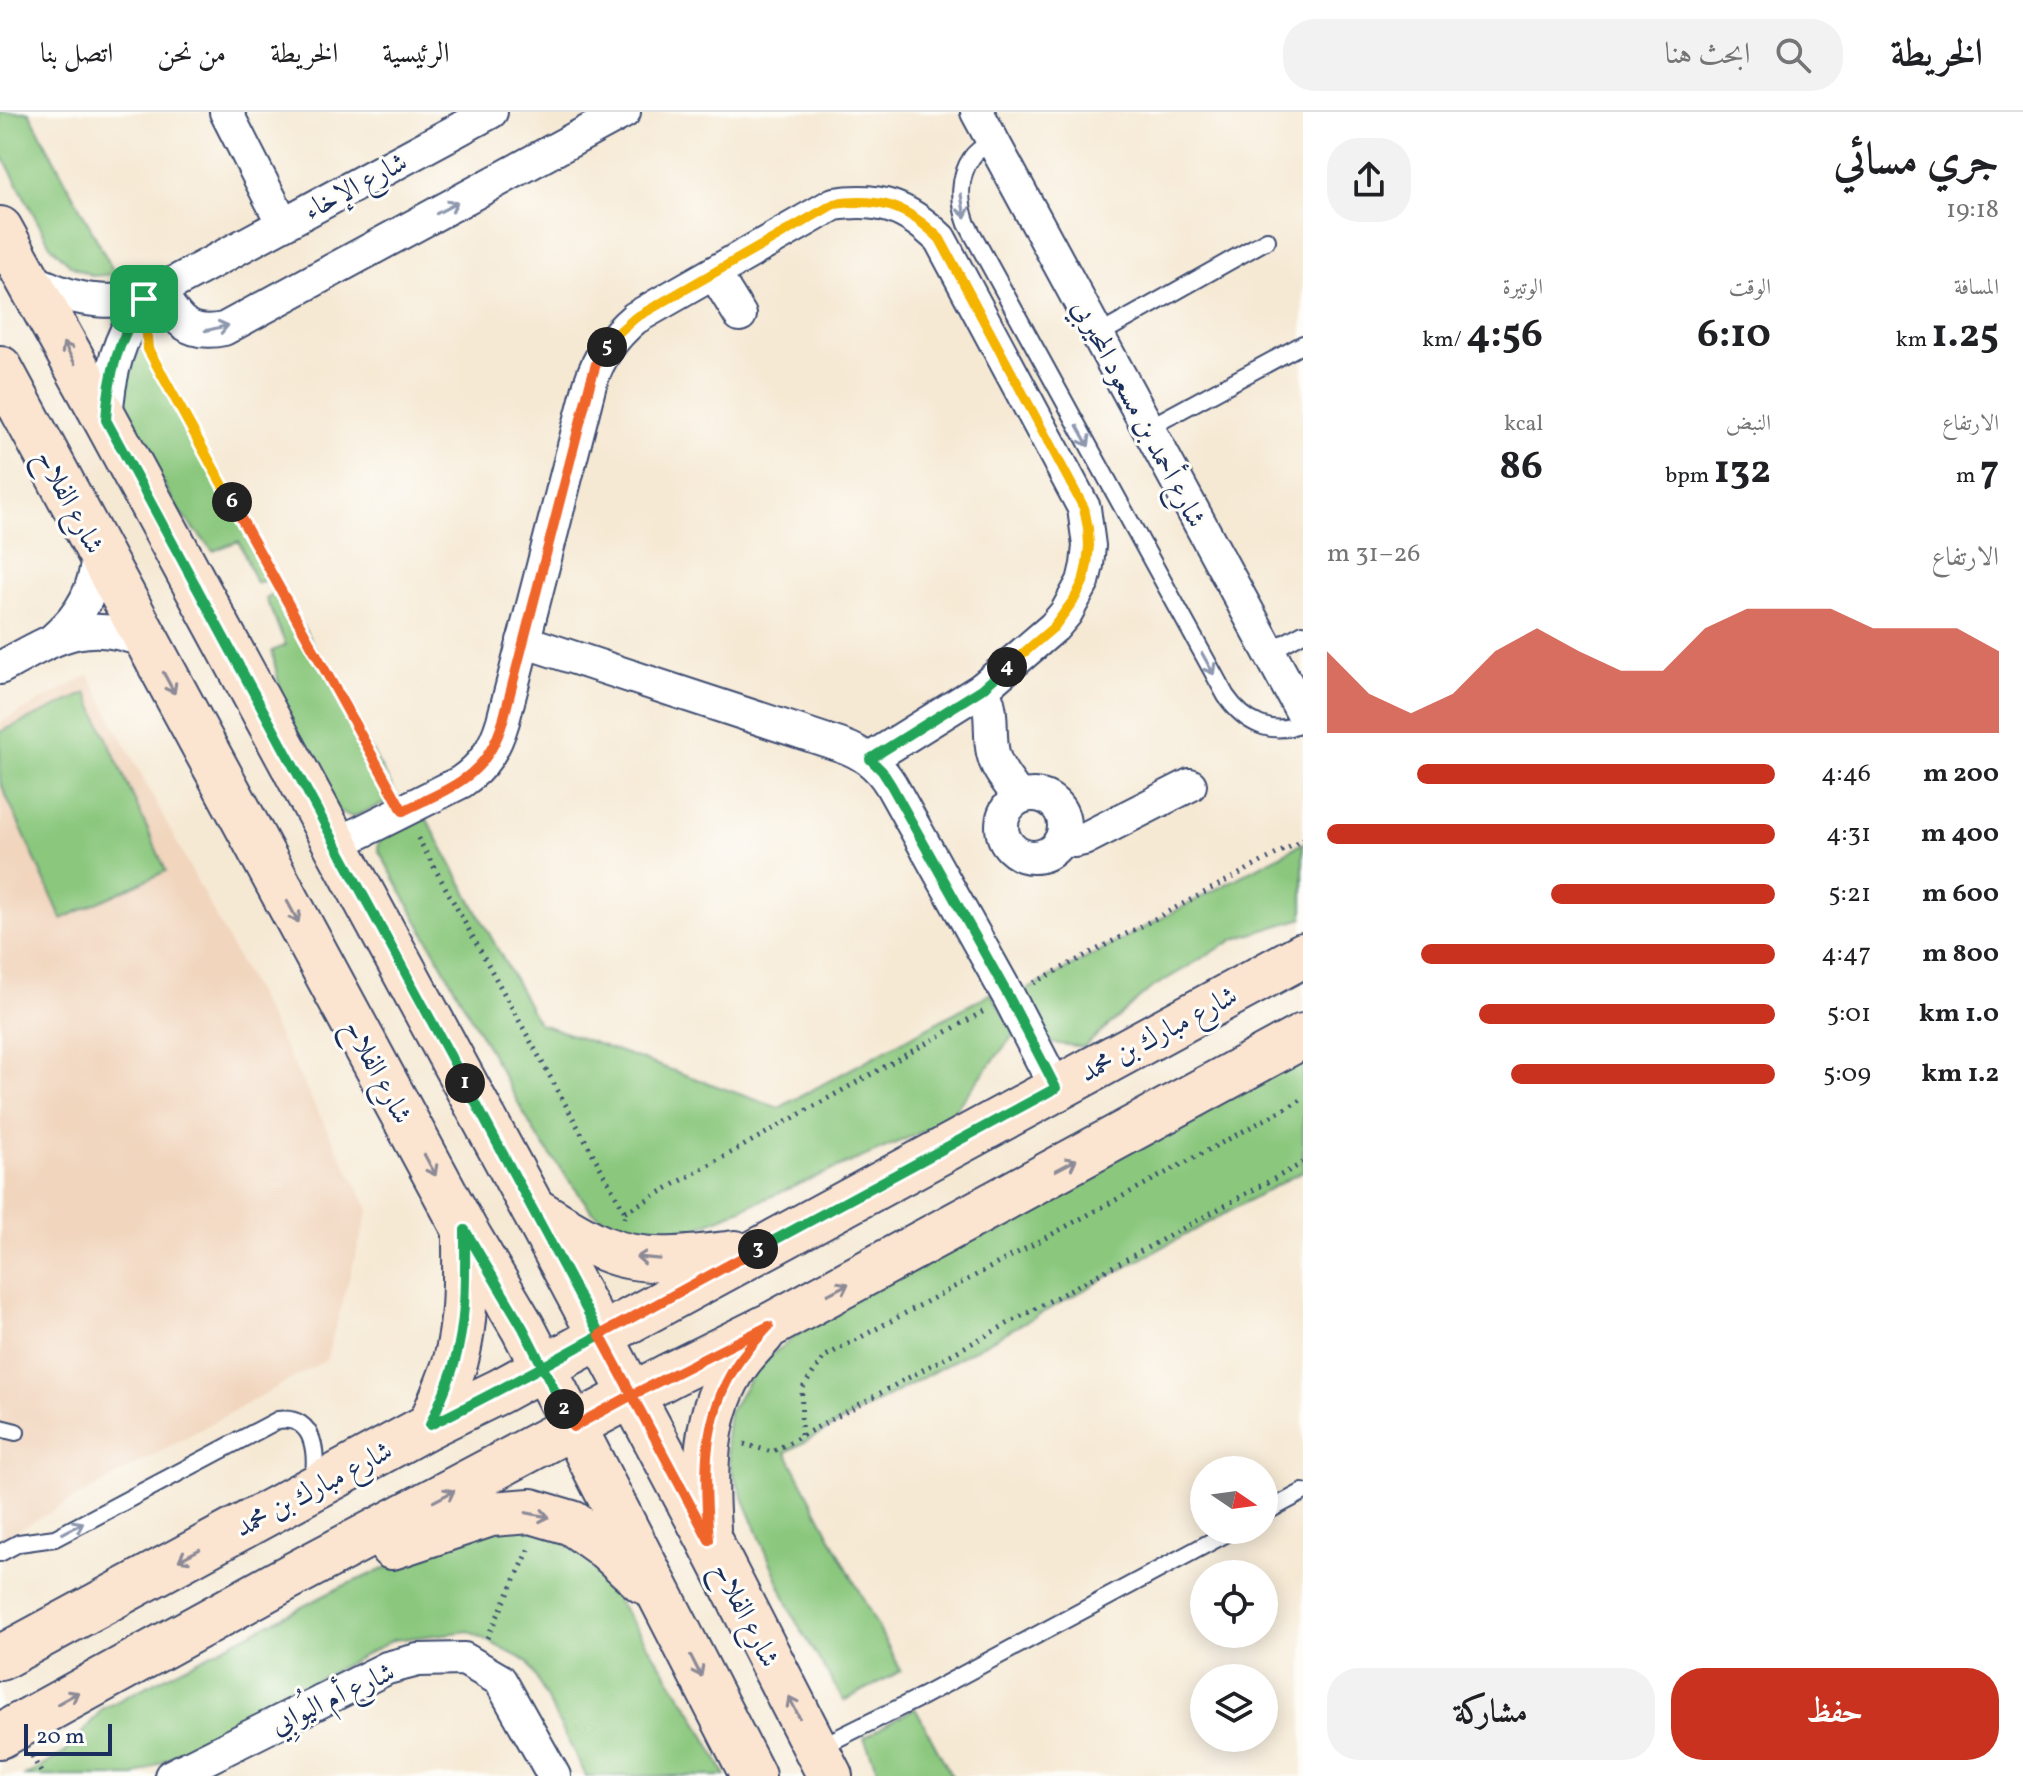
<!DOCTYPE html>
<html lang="ar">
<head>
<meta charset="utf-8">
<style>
	body { margin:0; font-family:Vollkorn,Amiri,serif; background:#f2f2f2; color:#202124; direction:rtl; height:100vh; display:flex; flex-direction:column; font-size:30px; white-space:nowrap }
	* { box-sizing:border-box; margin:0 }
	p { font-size:26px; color:#757577 }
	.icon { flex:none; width:44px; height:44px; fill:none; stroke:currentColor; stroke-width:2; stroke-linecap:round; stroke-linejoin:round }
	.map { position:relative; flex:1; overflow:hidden; direction:ltr }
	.sheet { display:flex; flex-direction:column; background:#fff; width:720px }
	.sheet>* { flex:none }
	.needle { width:52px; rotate:103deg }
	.controls { position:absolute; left:1190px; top:1344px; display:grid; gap:16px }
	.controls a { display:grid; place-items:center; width:88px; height:88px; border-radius:50%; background:#fff; box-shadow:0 4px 20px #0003; font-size:40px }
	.scale { position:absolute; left:24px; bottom:20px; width:88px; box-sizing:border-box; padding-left:8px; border:4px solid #1b2f5e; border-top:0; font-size:22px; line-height:28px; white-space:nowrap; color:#1b2f5e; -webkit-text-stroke:6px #fdfcf7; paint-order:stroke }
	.pin { position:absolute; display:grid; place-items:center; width:68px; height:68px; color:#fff; margin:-34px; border-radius:16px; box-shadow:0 4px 12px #0006 }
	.km { position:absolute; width:40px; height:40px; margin:-20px; border-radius:50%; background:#222; color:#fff; font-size:22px; line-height:40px; text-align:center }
	.round { display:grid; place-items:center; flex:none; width:84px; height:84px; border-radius:32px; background:#f2f2f2 }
	.summary { display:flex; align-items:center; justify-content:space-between; height:136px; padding:0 24px }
	h1 { font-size:44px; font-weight:700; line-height:60px }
	.metrics { display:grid; grid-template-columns:repeat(3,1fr); gap:12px; height:136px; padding:8px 24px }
	.metrics div { display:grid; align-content:center }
	.metrics b { font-size:40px; font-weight:700 }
	.metrics small { font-size:22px; font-weight:400 }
	.metrics p { font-size:22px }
	.chart { height:224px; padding:16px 24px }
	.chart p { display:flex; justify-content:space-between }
	.chart svg { width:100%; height:144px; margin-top:8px; fill:#c8321e; opacity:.7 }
	.action { display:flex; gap:16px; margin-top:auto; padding:16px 24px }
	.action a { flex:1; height:92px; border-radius:32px; background:#c8321e; color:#fff; font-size:32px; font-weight:700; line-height:92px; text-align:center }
	.action a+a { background:#f2f2f2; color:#202124 }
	ul { padding:0 24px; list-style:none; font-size:26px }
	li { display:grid; grid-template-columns:128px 96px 1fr; align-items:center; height:60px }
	li i { height:20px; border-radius:10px; background:#c8321e }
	header { display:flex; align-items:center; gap:48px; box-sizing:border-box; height:112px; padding:0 40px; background:#fff; border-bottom:2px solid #e0e0e0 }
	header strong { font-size:38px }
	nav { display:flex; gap:44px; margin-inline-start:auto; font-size:28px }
	.search { width:560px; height:72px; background:#f2f2f2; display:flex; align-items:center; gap:20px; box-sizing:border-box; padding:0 28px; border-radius:32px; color:#757577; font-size:30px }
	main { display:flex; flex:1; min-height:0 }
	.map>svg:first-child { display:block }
	.built { fill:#f1d5bd }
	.green { fill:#8bc87e; stroke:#537c6e; stroke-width:2 }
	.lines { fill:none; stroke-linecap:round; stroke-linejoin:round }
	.lane-casing { stroke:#3c4b70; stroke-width:20 }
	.street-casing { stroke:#3c4b70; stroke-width:36 }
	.secondary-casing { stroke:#3c4b70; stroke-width:48 }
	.path { stroke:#3c4b70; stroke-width:5; stroke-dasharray:2 6; stroke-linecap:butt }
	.lane { stroke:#fff; stroke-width:16 }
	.street { stroke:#fff; stroke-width:32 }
	.secondary { stroke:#fce5d0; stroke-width:44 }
	.oneway { stroke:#8d97ae }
	.oneway2 { stroke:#8c8a97 }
	.split-1-casing { stroke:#fff; stroke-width:16 }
	.split-2-casing { stroke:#fff; stroke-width:16 }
	.split-3-casing { stroke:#fff; stroke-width:16 }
	.split-4-casing { stroke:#fff; stroke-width:16 }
	.split-5-casing { stroke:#fff; stroke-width:16 }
	.split-6-casing { stroke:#fff; stroke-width:16 }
	.split-7-casing { stroke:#fff; stroke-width:16 }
	.split-1 { stroke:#22a559; stroke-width:10 }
	.split-2 { stroke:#22a559; stroke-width:10 }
	.split-3 { stroke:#f0652b; stroke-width:10 }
	.split-4 { stroke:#22a559; stroke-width:10 }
	.split-5 { stroke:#f5b400; stroke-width:10 }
	.split-6 { stroke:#f0652b; stroke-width:10 }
	.split-7 { stroke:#f5b400; stroke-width:10 }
	.labels { text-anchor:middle; stroke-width:6; stroke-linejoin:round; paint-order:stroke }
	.street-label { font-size:28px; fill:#1b2f5e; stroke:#fdfcf7 }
</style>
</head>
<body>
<header>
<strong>الخريطة</strong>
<div class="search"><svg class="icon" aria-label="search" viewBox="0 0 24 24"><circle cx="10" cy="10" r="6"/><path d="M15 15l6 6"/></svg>ابحث هنا</div>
<nav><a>الرئيسية</a><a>الخريطة</a><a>من نحن</a><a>اتصل بنا</a></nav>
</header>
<main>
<section class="sheet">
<div class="summary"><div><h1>جري مسائي</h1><p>19:18</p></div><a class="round"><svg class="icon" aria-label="share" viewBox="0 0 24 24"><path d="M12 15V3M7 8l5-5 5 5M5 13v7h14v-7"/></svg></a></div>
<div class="metrics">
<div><p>المسافة</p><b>1.25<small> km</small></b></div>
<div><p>الوقت</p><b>6:10</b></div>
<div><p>الوتيرة</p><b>4:56<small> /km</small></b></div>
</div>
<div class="metrics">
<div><p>الارتفاع</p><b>7<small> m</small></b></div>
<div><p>النبض</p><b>132<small> bpm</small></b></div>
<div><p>kcal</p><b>86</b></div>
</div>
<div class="chart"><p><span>الارتفاع</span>26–31 m</p>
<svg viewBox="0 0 160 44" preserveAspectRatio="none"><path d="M0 44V19L10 32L20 38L30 32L40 19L50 12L60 19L70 25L80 25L90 12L100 6L110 6L120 6L130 12L140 12L150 12L160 19V44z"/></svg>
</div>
<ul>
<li><b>200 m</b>4:46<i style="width:80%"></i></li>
<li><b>400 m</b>4:31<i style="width:100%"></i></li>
<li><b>600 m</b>5:21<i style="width:50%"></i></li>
<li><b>800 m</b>4:47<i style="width:79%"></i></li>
<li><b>1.0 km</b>5:01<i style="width:66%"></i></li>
<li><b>1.2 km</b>5:09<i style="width:59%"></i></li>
</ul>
<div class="action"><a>حفظ</a><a>مشاركة</a></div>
</section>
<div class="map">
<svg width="1303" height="1664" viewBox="0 0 1303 1664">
	<rect width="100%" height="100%" fill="#fdfcf7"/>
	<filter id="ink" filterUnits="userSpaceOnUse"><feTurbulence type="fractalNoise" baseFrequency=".0125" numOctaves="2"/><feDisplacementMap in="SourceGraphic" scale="16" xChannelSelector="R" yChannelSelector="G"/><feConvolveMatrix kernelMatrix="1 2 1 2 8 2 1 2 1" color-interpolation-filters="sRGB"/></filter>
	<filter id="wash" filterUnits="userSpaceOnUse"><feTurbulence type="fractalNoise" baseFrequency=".006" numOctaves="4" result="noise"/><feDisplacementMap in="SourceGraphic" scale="32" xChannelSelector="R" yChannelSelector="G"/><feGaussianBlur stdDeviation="1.8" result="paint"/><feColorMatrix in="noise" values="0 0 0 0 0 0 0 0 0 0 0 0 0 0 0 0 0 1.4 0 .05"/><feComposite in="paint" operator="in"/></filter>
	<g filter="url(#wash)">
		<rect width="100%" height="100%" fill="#f6e9d4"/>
		<!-- built -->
		<polygon class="built" points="89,563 369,1097 326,1248 0,1428 0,611"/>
		<!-- green -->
		<g class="green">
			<polygon points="0,0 29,0 115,162 93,164 71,154 50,133 0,39"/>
			<polygon points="148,233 273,466 256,471 239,429 213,439 178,398 126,302 126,271 138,241"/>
			<polygon points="281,475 398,686 352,705 338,699 286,605 272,539 286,533 266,487"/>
			<polygon points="87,581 166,759 62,807 0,670 0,620"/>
			<polygon points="424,702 538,911 779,996 991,881 1015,921 945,1010 697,1116 656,1125 621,1121 591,1098 536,1023 378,737 380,724"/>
			<polygon points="1303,731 1303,806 1235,827 1150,877 1084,935 1051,931 1017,883"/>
			<polygon points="1303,945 1303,1059 786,1340 901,1559 844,1589 794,1506 731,1357 726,1327 729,1300 759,1253 840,1188"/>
			<polygon points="542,1414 594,1453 692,1600 726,1664 586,1664 528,1550 469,1519 393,1528 135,1664 25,1664 66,1640 102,1597 343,1474 483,1416"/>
			<polygon points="915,1596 952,1664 880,1664 864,1626"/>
		</g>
	</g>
	<g filter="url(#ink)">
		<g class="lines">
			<defs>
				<g id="lane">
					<path d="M992 29C986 33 977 38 972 45 958 65 959 90 967 112L1226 584C1244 610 1272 626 1303 610"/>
					<polyline points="1098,223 1267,128"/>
					<polyline points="1148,316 1303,232"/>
					<polyline points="1270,539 1303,521"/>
					<polyline points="0,1316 16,1320"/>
					<polyline points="1264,1401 1303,1380"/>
					<path d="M0 1441 19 1431 55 1426 278 1308C317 1303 317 1345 313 1372"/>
					<polyline points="816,1637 923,1584 1233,1418"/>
				</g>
				<g id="street">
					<polyline points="226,0 283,112"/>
					<polyline points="977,0 1303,602"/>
					<polyline points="714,161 740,203"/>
					<path d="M26 165C70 188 96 192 144 187L491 0"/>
					<path d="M159 178C176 207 187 225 224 217L624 0"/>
					<path d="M106 308C109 259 118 229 144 187"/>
					<path d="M55 526C82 503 96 476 98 441"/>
					<path d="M523 529 840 633C863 641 878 652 891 673L1009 885 1056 976"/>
					<path d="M0 556C54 527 86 503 148 531"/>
					<path d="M982 577C995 597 988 619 993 641 996 657 1010 672 1019 685"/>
					<circle cx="1033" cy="714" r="31"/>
					<polyline points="1062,728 1075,729 1084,727 1190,673"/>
					<path d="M335 733 461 670C484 654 495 636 503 609L590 272C599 244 613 225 635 206L834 92C880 85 907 95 940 127L1084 396 1089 434 1087 453 1083 470 1066 501 1054 515 982 577 870 647"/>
					<polyline points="171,1664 387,1556 418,1548 464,1547 500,1568 554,1664"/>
				</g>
				<g id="secondary">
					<polyline points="0,117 106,308 533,1097 709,1428 830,1664"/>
					<polyline points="0,256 465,1118 523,1216 753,1664"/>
					<path d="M533 1097C557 1111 580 1127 605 1137 645 1154 693 1146 735 1141"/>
					<path d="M430 1313C440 1291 449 1270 456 1248 467 1206 465 1163 465 1121"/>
					<path d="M708 1417C704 1361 703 1299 738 1250 745 1240 754 1231 762 1222"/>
					<polyline points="392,1435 491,1402 531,1399 572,1411 607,1436 643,1469"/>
					<polyline points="0,1546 430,1313 500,1279 1303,843"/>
					<polyline points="0,1624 276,1472 670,1263 769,1214 1303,924"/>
				</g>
			</defs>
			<!-- lane casing -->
			<use href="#lane" class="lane-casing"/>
			<!-- street casing -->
			<use href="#street" class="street-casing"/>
			<!-- secondary casing -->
			<use href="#secondary" class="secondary-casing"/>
			<!-- path -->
			<g class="path">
				<polyline points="149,239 390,675"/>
				<polyline points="418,726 625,1100 624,1106"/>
				<polyline points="1034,871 1303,728"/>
				<polyline points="625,1100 984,899"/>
				<polyline points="801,1323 802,1277 824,1245 1303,987"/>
				<polyline points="744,1332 772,1340 1303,1051"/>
				<polyline points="487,1526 531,1434"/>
				<polyline points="32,1644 43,1664"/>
			</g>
			<!-- lane -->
			<use href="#lane" class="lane"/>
			<!-- street -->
			<use href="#street" class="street"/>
			<!-- secondary -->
			<use href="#secondary" class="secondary"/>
		</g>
		<!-- one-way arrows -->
		<defs><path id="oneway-shaft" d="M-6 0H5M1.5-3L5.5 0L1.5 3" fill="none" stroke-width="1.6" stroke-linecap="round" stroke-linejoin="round" transform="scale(2)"/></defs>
		<g class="oneway">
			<use href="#oneway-shaft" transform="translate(963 94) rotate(80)"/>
			<use href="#oneway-shaft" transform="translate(447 96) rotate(-28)"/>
			<use href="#oneway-shaft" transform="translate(217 216) rotate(-13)"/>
			<use href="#oneway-shaft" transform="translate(1083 324) rotate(61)"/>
			<use href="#oneway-shaft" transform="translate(1208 552) rotate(61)"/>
			<use href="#oneway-shaft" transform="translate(73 1416) rotate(-28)"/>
		</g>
		<g class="oneway2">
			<use href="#oneway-shaft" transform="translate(69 241) rotate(-119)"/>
			<use href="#oneway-shaft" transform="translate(169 571) rotate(62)"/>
			<use href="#oneway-shaft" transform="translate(293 800) rotate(62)"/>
			<use href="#oneway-shaft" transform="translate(430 1053) rotate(62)"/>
			<use href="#oneway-shaft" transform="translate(1066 1053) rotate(-28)"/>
			<use href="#oneway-shaft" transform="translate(648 1146) rotate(-175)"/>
			<use href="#oneway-shaft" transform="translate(838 1177) rotate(-28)"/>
			<use href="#oneway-shaft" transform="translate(444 1384) rotate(-28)"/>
			<use href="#oneway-shaft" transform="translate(538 1403) rotate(11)"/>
			<use href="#oneway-shaft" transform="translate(189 1443) rotate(152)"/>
			<use href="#oneway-shaft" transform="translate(696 1554) rotate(63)"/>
			<use href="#oneway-shaft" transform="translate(68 1586) rotate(-29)"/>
			<use href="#oneway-shaft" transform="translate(794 1595) rotate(-117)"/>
		</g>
	</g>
	<g class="lines" filter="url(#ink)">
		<defs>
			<path id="split-1" d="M144 187C118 229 109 259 106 308L465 971"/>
			<path id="split-2" d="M465 971 600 1223C544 1254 488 1285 430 1313 439 1292 449 1271 455 1249 467 1206 465 1162 465 1118L523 1216 564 1297"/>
			<path id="split-3" d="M564 1297 573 1315 632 1283 709 1428C704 1366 701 1307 737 1252 746 1239 758 1226 769 1214L632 1283 600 1223 758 1137"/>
			<polyline id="split-4" points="758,1137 1056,976 1009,885 891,673 882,659 870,647 982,577 1007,555"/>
			<path id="split-5" d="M607 235 619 220 635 206 834 92C880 85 907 94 940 127L1084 396 1088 416 1089 434 1087 453 1083 470 1075 486 1054 515 1007 555"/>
			<path id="split-6" d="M232 390 403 699C451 675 487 665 503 609L590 272 596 252 607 235"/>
			<polyline id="split-7" points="144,187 148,237 232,390"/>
		</defs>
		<!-- split-1 casing -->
		<use href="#split-1" class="split-1-casing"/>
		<!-- split-2 casing -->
		<use href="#split-2" class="split-2-casing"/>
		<!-- split-3 casing -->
		<use href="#split-3" class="split-3-casing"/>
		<!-- split-4 casing -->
		<use href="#split-4" class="split-4-casing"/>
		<!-- split-5 casing -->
		<use href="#split-5" class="split-5-casing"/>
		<!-- split-6 casing -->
		<use href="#split-6" class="split-6-casing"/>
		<!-- split-7 casing -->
		<use href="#split-7" class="split-7-casing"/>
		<!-- split-1 -->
		<use href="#split-1" class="split-1"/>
		<!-- split-2 -->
		<use href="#split-2" class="split-2"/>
		<!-- split-3 -->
		<use href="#split-3" class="split-3"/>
		<!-- split-4 -->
		<use href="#split-4" class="split-4"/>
		<!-- split-5 -->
		<use href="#split-5" class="split-5"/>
		<!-- split-6 -->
		<use href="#split-6" class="split-6"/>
		<!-- split-7 -->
		<use href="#split-7" class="split-7"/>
	</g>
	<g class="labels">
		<!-- street labels -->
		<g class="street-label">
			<text transform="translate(355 73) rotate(-28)" y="10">شارع الإخاء</text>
			<text transform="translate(1140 301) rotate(62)" y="10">شارع أحمد بن مسعود المحيربي</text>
			<text transform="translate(71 389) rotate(62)" y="10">شارع الفلاح</text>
			<text transform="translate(1158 921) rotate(-28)" y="10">شارع مبارك بن محمد</text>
			<text transform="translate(379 959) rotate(62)" y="10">شارع الفلاح</text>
			<text transform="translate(313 1376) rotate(-28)" y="10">شارع مبارك بن محمد</text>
			<text transform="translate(747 1502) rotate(63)" y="10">شارع الفلاح</text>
			<text transform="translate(332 1585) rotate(-25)" y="10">شارع أم اليُوابِي</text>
		</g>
	</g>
</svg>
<div class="controls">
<a><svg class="needle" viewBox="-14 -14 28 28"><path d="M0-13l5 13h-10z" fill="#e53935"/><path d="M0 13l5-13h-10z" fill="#757577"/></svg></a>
<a><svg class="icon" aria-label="locate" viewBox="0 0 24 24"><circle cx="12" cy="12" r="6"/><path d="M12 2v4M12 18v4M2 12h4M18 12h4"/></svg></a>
<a><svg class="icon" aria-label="layers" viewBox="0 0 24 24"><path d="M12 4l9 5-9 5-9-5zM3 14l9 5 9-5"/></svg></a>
</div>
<div class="scale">20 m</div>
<div class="pin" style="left:144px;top:187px;background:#1e9e55"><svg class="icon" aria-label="arrive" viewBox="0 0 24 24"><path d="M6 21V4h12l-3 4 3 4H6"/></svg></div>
<b class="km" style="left:465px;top:971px">1</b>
<b class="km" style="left:564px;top:1297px">2</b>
<b class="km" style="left:758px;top:1137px">3</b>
<b class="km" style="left:1007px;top:555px">4</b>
<b class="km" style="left:607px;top:235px">5</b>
<b class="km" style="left:232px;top:390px">6</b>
</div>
</main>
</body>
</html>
